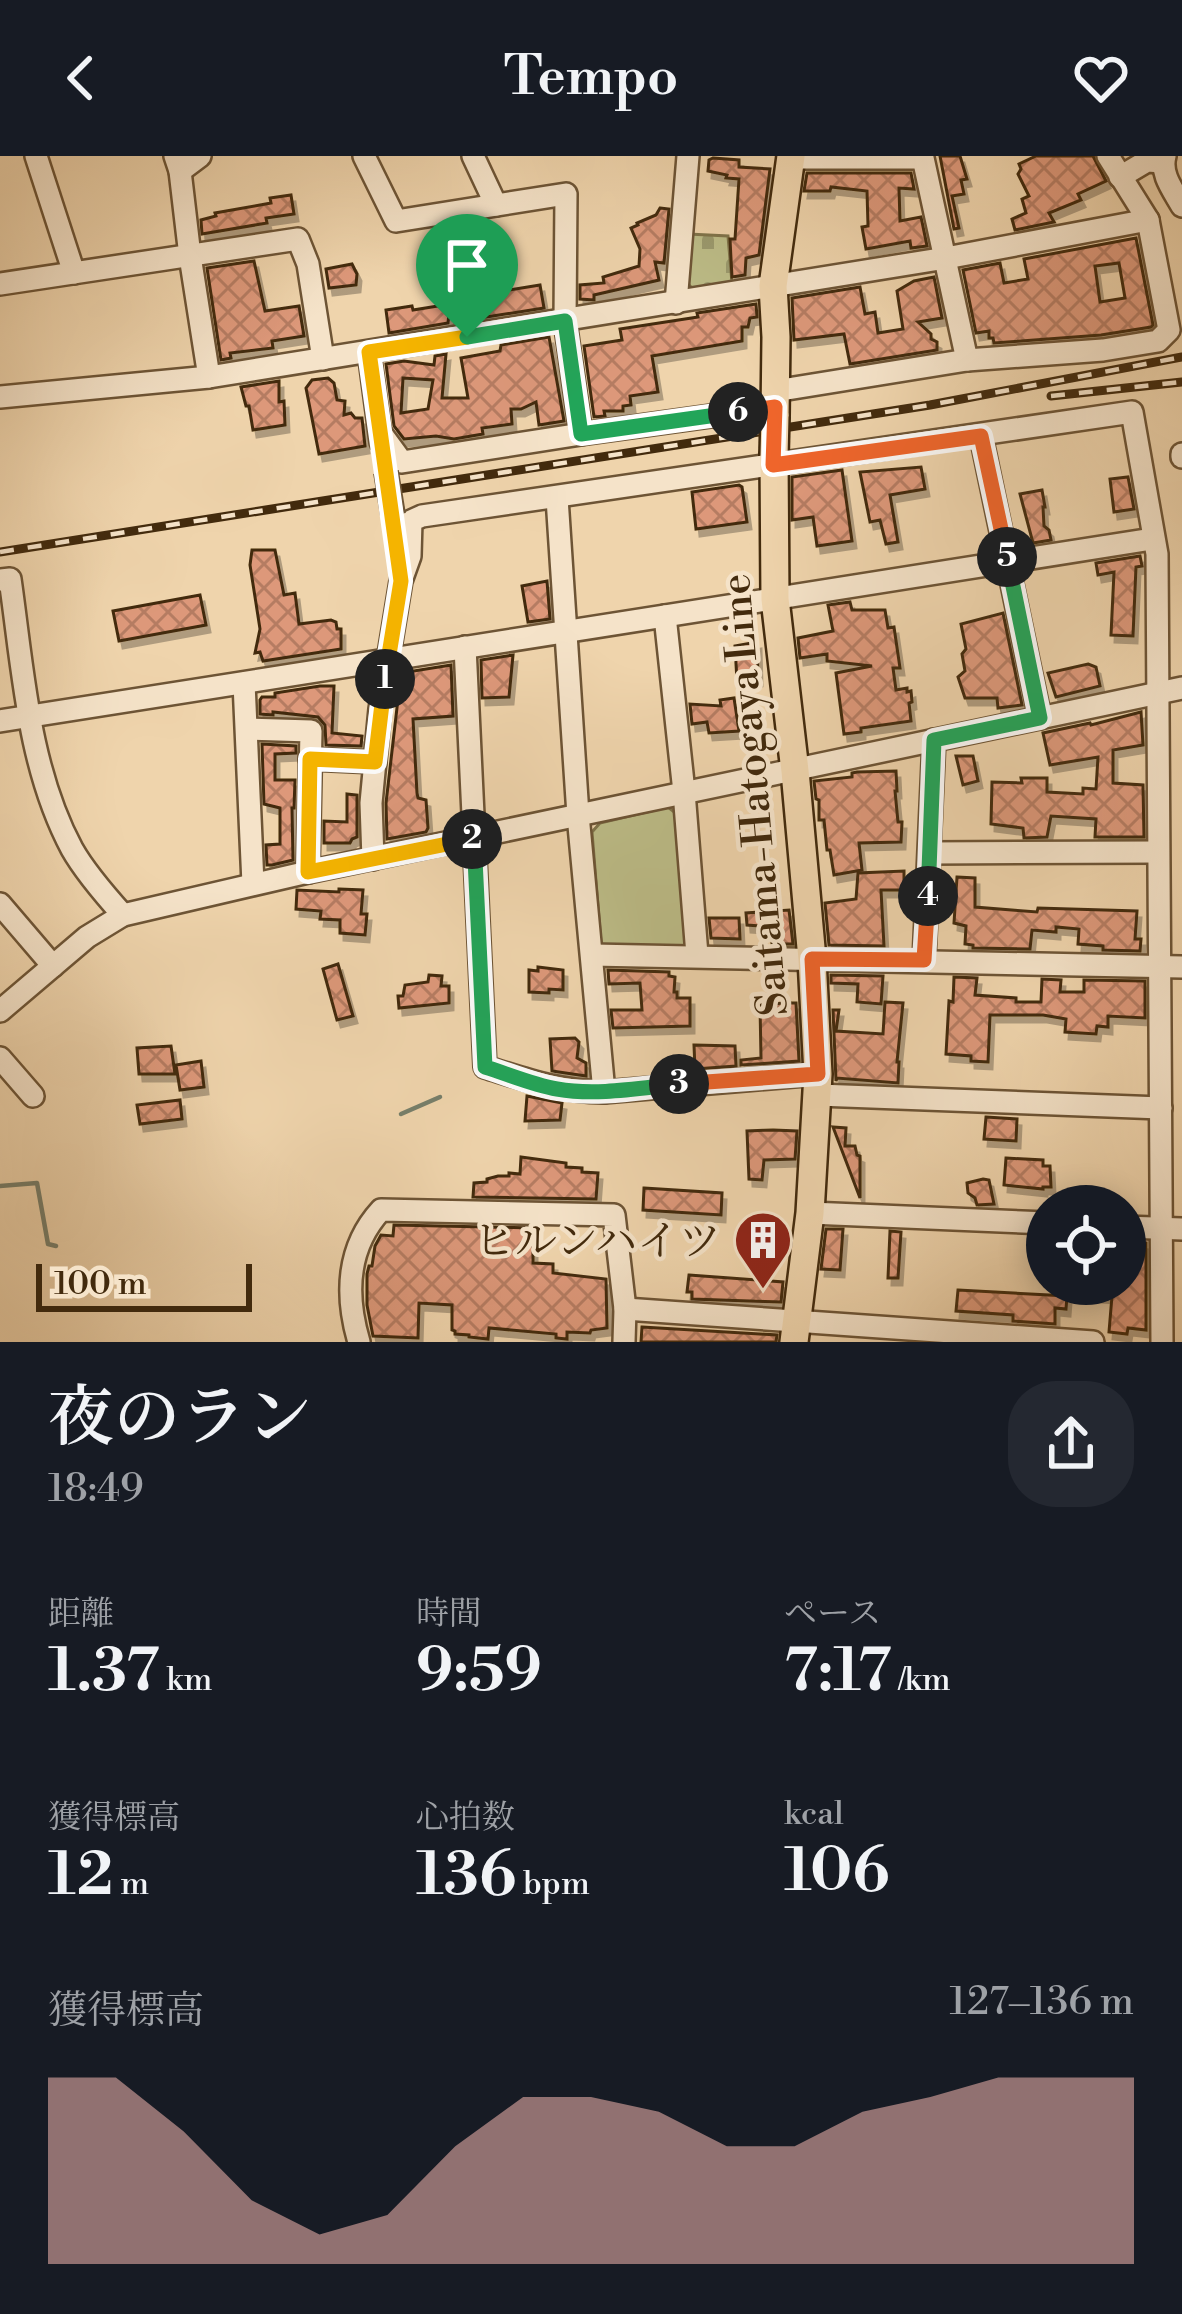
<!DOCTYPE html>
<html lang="ja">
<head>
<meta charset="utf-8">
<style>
	body { margin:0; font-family:"Libre Bodoni","Noto Serif JP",serif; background:#242831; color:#f1f3f6; height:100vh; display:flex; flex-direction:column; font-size:45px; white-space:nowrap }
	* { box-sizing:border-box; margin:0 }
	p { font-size:39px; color:#9ea1a6 }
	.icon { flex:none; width:66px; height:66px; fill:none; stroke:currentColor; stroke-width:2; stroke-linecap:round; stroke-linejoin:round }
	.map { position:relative; height:1186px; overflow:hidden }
	.side { display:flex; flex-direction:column; background:#171b24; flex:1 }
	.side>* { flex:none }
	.tools { position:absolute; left:1026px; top:1029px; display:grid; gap:24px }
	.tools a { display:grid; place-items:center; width:120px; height:120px; border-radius:50%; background:#171b24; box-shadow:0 6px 30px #0003; font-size:60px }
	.scale { position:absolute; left:36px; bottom:30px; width:216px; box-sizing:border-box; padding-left:12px; border:6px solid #422a0d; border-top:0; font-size:33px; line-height:42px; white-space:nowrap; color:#422a0d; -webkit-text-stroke:9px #f5e3c9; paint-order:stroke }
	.pin { position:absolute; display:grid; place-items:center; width:102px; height:102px; color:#fff; margin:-123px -51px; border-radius:50% 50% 50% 0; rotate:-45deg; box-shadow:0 0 12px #0007 }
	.pin .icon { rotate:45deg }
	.km { position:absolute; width:60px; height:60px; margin:-30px; border-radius:50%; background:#222; color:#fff; font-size:33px; line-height:60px; text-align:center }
	.round { display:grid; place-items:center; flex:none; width:126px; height:126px; border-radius:48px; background:#242831 }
	.head { display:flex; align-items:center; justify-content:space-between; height:204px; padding:0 48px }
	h1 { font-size:66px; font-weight:600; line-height:90px }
	.stats { display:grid; grid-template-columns:repeat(3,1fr); gap:18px; height:204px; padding:12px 48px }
	.stats div { display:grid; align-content:center }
	.stats b { font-size:60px; font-weight:600 }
	.stats small { font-size:33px; font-weight:400 }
	.stats p { font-size:33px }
	.chart { height:336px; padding:24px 48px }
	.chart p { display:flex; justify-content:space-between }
	.chart svg { width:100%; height:216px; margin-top:12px; fill:#c59692; opacity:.7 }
	header { display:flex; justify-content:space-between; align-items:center; height:156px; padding:0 48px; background:#171b24; font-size:54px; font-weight:600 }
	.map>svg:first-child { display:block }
	.cemetery { fill:url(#cemetery-stones); stroke:#7f734a; stroke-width:3 }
	.park { fill:#bcbc87; stroke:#7f734a; stroke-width:3 }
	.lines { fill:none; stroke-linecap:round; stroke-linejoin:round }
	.stream { stroke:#777f6b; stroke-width:4.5 }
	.building { fill:url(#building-cross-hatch); stroke:#422a0d; stroke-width:3; fill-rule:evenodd; filter:url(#shadow) }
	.minor-casing { stroke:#6d5435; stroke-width:26 }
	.major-casing { stroke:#422a0d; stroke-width:32 }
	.minor { stroke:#f5e3c9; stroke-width:21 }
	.major { stroke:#efd4ac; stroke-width:27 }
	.rail-casing { stroke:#422a0d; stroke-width:9 }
	.rail { stroke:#f5e3c9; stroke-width:4.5; stroke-dasharray:14; stroke-linecap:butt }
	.minor-bridge-casing { stroke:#6d5435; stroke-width:26; stroke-linecap:butt }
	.major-bridge-casing { stroke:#422a0d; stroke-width:32; stroke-linecap:butt }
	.minor-bridge { stroke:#f5e3c9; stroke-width:21 }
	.major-bridge { stroke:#efd4ac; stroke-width:27 }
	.split-1-casing { stroke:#fff; stroke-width:24 }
	.split-2-casing { stroke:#fff; stroke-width:24 }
	.split-3-casing { stroke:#fff; stroke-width:24 }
	.split-4-casing { stroke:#fff; stroke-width:24 }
	.split-5-casing { stroke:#fff; stroke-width:24 }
	.split-6-casing { stroke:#fff; stroke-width:24 }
	.split-7-casing { stroke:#fff; stroke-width:24 }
	.split-1 { stroke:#f5b400; stroke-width:15 }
	.split-2 { stroke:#f5b400; stroke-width:15 }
	.split-3 { stroke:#22a559; stroke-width:15 }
	.split-4 { stroke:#f0652b; stroke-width:15 }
	.split-5 { stroke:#22a559; stroke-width:15 }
	.split-6 { stroke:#f0652b; stroke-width:15 }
	.split-7 { stroke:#22a559; stroke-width:15 }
	.labels { text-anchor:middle; stroke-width:9; stroke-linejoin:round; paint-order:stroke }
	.street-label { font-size:42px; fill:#422a0d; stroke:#f5e3c9 }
	.poi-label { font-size:42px; fill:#422a0d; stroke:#f5e3c9; text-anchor:end }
</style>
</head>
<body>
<header><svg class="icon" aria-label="back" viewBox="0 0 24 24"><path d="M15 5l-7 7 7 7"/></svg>Tempo<svg class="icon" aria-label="heart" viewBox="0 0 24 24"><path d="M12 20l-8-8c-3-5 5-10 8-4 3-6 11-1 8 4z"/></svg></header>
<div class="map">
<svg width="1182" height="1186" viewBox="0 0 1182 1186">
	<defs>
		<pattern id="cemetery-stones" width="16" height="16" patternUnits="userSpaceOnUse" patternTransform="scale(3)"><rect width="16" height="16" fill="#bcbc87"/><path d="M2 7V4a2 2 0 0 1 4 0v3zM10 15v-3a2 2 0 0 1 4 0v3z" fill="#9a996d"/></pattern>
		<pattern id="building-cross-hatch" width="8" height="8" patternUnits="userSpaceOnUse" patternTransform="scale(3)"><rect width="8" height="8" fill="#dd987a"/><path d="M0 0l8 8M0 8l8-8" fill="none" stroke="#b57c62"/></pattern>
		<filter id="shadow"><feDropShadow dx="4" dy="7" stdDeviation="0" flood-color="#0004"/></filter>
	</defs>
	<rect width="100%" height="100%" fill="#efd4ac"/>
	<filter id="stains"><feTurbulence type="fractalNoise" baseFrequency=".00167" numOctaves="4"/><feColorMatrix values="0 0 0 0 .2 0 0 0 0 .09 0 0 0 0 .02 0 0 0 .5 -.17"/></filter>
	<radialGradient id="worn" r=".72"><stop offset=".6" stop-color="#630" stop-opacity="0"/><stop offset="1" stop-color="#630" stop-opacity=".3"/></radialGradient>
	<!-- cemetery -->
	<polygon class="cemetery" points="688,78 728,80 732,127 692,132 685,125"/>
	<!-- park -->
	<polygon class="park" points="668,651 678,659 690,786 682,794 606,792 601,787 592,676 600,667"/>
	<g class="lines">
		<!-- stream -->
		<g class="stream">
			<polyline points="401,958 440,941"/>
			<polyline points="0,1030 37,1027 48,1088 56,1090"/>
		</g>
	</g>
	<!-- building -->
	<g class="building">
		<polygon points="940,0 960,0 967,23 961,24 964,38 952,40 959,72 954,73"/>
		<polygon points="1036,0 1093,0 1106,25 1078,38 1081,44 1049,57 1054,66 1015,74 1012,63 1026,57 1022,43 1029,40 1018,18 1021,13 1019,8"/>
		<polygon points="713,2 739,4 739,11 770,13 759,99 746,102 745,119 732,121 731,103 730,83 735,83 739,23 726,22 727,19 708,15 709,4"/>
		<polygon points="807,17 911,17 914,33 899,32 900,65 921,61 927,90 911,92 910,85 866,93 862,71 868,70 867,35 831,31 830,35 804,35"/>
		<polygon points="291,39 294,58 266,62 267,67 202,78 201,64 216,60 215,57 271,47 270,42"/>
		<polygon points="660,52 669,53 664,107 655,106 659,124 594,139 594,144 580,143 580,129 604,127 603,121 639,110 640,93 631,72 638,69 637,67 656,59"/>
		<polygon points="486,77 486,80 499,78 504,109 480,113 475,79"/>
		<path d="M1136 82 1153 169 1151 171 1101 179 994 187 993 182H989V175L976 177 963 114 1000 107 1004 127 1028 123 1024 103ZM1119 107 1125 142 1100 146 1095 110Z"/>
		<polygon points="254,105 265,155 299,150 304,180 272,185 273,192 230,197 231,202 221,204 207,112"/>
		<polygon points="352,108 357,118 356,129 329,132 326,113"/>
		<polygon points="934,121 942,162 918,166 931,178 931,183 937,186 937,194 850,208 844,178 794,184 792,142 860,131 865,158 875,156 878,177 903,173 897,135 914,125"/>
		<polygon points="488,122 491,137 540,129 544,152 455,166 452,147 460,146 457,126"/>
		<polygon points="450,148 448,167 389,177 386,154 412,150 413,154"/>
		<polygon points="756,148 757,161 750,162 748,171 742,171 742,185 652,200 658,236 630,240 631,249 623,250 623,255 604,255 605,260 594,261 584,190 622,184 620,173 698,161 697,157"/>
		<path d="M549 181 564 265 539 269 536 246 521 253H511L512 268 482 272 483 278 454 283 436 280 404 283 394 270 386 208 404 205 434 209 435 200 446 198 442 242H468L461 202 500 195 501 189ZM403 222 433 224 428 253 401 257Z"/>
		<polygon points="328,222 334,227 337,244 345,245 344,259 351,257 355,262 362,262 365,290 319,298 306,232 312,224"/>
		<polygon points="279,225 279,246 284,245 285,269 253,274 249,250 246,250 241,231"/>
		<polygon points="921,311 925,333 890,339 898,386 886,388 880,364 870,366 860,316"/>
		<polygon points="842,314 852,385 817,390 813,361 792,364 792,321"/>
		<polygon points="1128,321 1134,353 1114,356 1110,323"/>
		<polygon points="739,329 742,331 747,366 696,373 692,336"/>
		<polygon points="1042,334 1045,351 1043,351 1044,370 1049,374 1051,384 1033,387 1020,338"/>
		<polygon points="252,394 275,394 284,439 295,437 299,468 331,464 336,466 337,473 341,473 341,493 263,505 260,496 255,497 260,473 250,409"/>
		<polygon points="1140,400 1142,410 1136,411 1133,480 1111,479 1114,416 1098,419 1096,407"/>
		<polygon points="547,425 550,463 528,466 522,430"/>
		<polygon points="200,439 206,469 119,485 113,455"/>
		<polygon points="850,446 852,454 885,454 888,472 894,471 900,512 893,512 896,534 907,532 907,536 911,535 912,546 909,547 911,565 861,572 861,576 844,578 836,517 872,510 827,505 827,498 800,502 798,482 833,475 828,449"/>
		<polygon points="1003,457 1022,549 998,552 997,542 965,542 958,521 965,515 962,498 966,493 961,468"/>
		<polygon points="757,486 758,523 737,525 735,490"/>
		<polygon points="513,499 509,541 482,542 481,504"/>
		<polygon points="1088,508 1096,511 1100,530 1056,541 1048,517"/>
		<polygon points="451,509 453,560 413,563 417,637 418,642 426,644 428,672 426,676 387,683 386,647 401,517"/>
		<polygon points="320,530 334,530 332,577 362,580 361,590 326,589 325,569 318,561 273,556 273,559 260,558 260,544 262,541 275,541 275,537"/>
		<polygon points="734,542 739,575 709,577 707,566 692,568 690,548 721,550 720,544"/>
		<polygon points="1141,556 1143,589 1113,594 1113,627 1143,629 1144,681 1095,681 1096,663 1051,660 1047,681 1024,682 1023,672 991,668 992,626 1022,627 1021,622 1047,622 1047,636 1083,638 1083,632 1096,633 1098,601 1050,609 1043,577 1090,567 1091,569"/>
		<polygon points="262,588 296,590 296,597 275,598 275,624 295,624 294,652 292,652 293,704 272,709 267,709 266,689 280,688 280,652 264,648"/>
		<polygon points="956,600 973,600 978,625 963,629"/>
		<polygon points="896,615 897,635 895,635 898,666 902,666 901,686 859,687 862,714 834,719 830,694 827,694 824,664 819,664 819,644 816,643 814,625 852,621 852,617 857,616"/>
		<polygon points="347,638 357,639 357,681 352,683 350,687 324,687 324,665 347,666"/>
		<polygon points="904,715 904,734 881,734 884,790 829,789 825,747 856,743 858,717"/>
		<polygon points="957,721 975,722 975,751 1037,756 1038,752 1137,755 1135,783 1141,783 1140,795 1103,794 1103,790 1078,788 1079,773 1056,771 1056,776 1032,774 1030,793 973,792 973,789 965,788 966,770 954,767"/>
		<polygon points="339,733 363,734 361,758 367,758 365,779 340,777 340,764 320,763 321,755 296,753 297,734 339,736"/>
		<polygon points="789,754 793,788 772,788 772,771 747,769 746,757"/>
		<polygon points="709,762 739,762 740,783 711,782"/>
		<polygon points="338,808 353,860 337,864 323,813"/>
		<polygon points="538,811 563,814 563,834 549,833 549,837 529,836 529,814 538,815"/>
		<polygon points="608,814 669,816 669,820 675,821 674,836 677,836 677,842 690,842 690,870 613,872 611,854 642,854 640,827 609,828"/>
		<polygon points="429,819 442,820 441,830 449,830 449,847 399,852 398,840 403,840 405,829 428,826"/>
		<polygon points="831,819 883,820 881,848 857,846 858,828 831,827"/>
		<polygon points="954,821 977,822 975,839 1016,842 1016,846 1041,846 1042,823 1061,824 1060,836 1084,836 1084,824 1145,825 1145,862 1108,860 1108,871 1097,870 1096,878 1065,876 1066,863 1043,859 990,859 988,906 971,905 971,900 946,898 949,845 953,846"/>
		<polygon points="885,846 903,847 897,906 899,906 898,927 837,922 836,925 833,854 839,854 836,875 883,878"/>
		<polygon points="784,847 796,847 799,905 741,909 741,904 761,902 760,849"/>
		<polygon points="575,882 579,886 577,902 586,907 586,920 552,915 550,883"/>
		<polygon points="694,889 735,890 736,910 695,913"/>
		<polygon points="171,890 175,918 139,918 137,892"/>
		<polygon points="201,905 204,931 180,934 176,909"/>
		<polygon points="527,940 562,947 560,964 525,965"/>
		<polygon points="180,944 182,963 140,968 137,949"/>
		<polygon points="986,961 1017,963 1016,985 984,983"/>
		<polygon points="833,971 846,972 845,990 855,990 857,999 860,1000 860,1042"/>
		<polygon points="773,974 797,975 795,1003 764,1004 762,1024 749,1023 747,975"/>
		<polygon points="521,1001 566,1007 566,1011 582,1012 582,1016 598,1017 596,1043 473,1041 474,1027 487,1026 487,1023 498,1020 509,1020 509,1017 520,1018"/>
		<polygon points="1006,1002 1043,1004 1043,1010 1050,1010 1051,1031 1043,1031 1043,1033 1004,1029"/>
		<polygon points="983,1023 989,1024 994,1048 977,1049 975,1042 968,1037 967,1027"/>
		<polygon points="644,1032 722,1037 721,1059 643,1054"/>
		<polygon points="394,1069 533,1072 533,1107 553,1108 553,1117 606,1123 607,1172 591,1174 590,1177 567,1176 567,1183 556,1182 556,1178 489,1172 488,1183 469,1181 469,1179 455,1178 455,1175 452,1174 452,1149 419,1147 418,1182 373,1180 367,1149 367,1118 369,1110 372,1110 375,1090 381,1079 393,1080"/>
		<polygon points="826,1073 843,1073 840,1114 821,1113"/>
		<polygon points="890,1075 901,1076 898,1122 888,1122"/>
		<polygon points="1127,1086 1146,1087 1146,1174 1128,1172 1127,1178 1109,1176 1112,1140 1068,1137 1069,1128 1125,1128"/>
		<polygon points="689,1119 783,1126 781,1146 692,1143 692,1136 687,1136"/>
		<polygon points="958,1134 1067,1140 1066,1153 1055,1152 1055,1168 1013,1165 1013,1159 956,1155"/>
		<polygon points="642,1171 777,1179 776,1186 641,1186"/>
	</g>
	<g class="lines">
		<defs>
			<g id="minor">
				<polyline points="36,0 74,117"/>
				<polyline points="175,0 180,15 190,100 209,221"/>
				<polyline points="364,0 396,65 566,38 565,165 581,278"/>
				<polyline points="473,0 496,49"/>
				<path d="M1165 0C1160 18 1173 34 1182 50"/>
				<polyline points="791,2 923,2 967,204"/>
				<polyline points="180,15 200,0"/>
				<polyline points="1120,21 1147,5 1163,6"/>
				<polyline points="0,128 298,83 308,108 323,203"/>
				<polyline points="676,147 688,0"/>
				<polyline points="369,196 381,286"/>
				<polyline points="775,235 967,204 1103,194 1158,185 1169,174 1148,64 1108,0"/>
				<polyline points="0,241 209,221 946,102 1148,64"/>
				<polyline points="380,276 402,306 581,278 775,251"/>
				<polyline points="981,280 1040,562"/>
				<polyline points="1182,298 1182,301"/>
				<polyline points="557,342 578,659 604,936"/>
				<path d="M0 424 10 423C23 513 28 611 72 693 85 716 105 739 123 759"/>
				<polyline points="665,460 684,636 697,799"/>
				<path d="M465 491 485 911C530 925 556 935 604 936L818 918"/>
				<polyline points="244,527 253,728"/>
				<polyline points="0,565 1152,383"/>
				<polyline points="247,573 311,575 308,716"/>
				<polyline points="310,603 375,606"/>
				<polyline points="930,697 1158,696"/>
				<polyline points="373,703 371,647 380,553 401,425 410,400 411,365 422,360 1132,256 1157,398 1162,1186"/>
				<polyline points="0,748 53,810"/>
				<polyline points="592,799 1182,811"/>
				<polyline points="924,804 934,584"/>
				<polyline points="0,855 87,781 123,759 308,716 1182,532"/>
				<polyline points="0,902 33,940"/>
				<polyline points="818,939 1161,952"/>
				<polyline points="810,1057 1047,1067"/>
				<polyline points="1125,1071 1182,1073"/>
				<polyline points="625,1153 1093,1186"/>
				<path d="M359 1186C345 1139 347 1091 381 1054L614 1059 625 1153 624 1186"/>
			</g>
			<g id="major">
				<polyline points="775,260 776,181 773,130 791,0"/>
				<polyline points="774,300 775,443 795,615 812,803 818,918 810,1057 794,1186"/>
			</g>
		</defs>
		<!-- minor casing -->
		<use href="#minor" class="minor-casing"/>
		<!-- major casing -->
		<use href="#major" class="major-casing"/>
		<!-- minor -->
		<use href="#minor" class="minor"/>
		<!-- major -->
		<use href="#major" class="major"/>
		<defs>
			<g id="rail">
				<polyline points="1051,240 1182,226"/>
				<polyline points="0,396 930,249 1182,201"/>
			</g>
		</defs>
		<!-- rail casing -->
		<use href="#rail" class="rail-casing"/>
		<!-- rail -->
		<use href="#rail" class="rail"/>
		<defs>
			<polyline id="minor-bridge" points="386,316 393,359"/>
			<polyline id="major-bridge" points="774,300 775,260"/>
		</defs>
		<!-- minor-bridge casing -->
		<use href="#minor-bridge" class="minor-bridge-casing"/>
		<!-- major-bridge casing -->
		<use href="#major-bridge" class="major-bridge-casing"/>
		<!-- minor-bridge -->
		<use href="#minor-bridge" class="minor-bridge"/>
		<!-- major-bridge -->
		<use href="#major-bridge" class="major-bridge"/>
	</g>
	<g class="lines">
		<defs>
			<polyline id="split-1" points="385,523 401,425 369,196 467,181"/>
			<polyline id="split-2" points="385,523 375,606 310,603 308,716 472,683"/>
			<path id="split-3" d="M472 683 474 682 485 911C508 918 533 929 557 933 597 940 639 932 679 928"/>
			<polyline id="split-4" points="679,928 818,918 812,803 924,804 928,740"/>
			<polyline id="split-5" points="928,740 934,584 1040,562 1007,401"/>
			<polyline id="split-6" points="738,256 775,251 773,309 981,280 1007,401"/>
			<polyline id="split-7" points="467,181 565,165 581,278 738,256"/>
		</defs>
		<!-- split-1 casing -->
		<use href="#split-1" class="split-1-casing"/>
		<!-- split-2 casing -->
		<use href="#split-2" class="split-2-casing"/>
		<!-- split-3 casing -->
		<use href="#split-3" class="split-3-casing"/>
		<!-- split-4 casing -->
		<use href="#split-4" class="split-4-casing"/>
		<!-- split-5 casing -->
		<use href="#split-5" class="split-5-casing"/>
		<!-- split-6 casing -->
		<use href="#split-6" class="split-6-casing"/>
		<!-- split-7 casing -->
		<use href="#split-7" class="split-7-casing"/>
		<!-- split-1 -->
		<use href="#split-1" class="split-1"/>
		<!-- split-2 -->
		<use href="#split-2" class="split-2"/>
		<!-- split-3 -->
		<use href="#split-3" class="split-3"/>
		<!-- split-4 -->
		<use href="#split-4" class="split-4"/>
		<!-- split-5 -->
		<use href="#split-5" class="split-5"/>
		<!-- split-6 -->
		<use href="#split-6" class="split-6"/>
		<!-- split-7 -->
		<use href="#split-7" class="split-7"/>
	</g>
	<!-- icons -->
	<defs>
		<symbol id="building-pin" viewBox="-11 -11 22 30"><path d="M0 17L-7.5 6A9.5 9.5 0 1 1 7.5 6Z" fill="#8f2418" stroke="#f5e3c9"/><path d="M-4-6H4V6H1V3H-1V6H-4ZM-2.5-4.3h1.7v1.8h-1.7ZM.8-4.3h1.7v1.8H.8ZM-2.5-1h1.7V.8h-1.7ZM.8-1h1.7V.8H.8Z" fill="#fff"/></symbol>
	</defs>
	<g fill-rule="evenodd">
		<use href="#building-pin" x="730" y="1051" width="66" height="90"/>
	</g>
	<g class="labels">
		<!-- street labels -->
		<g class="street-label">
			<text transform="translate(753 639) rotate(-95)" y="15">Saitama-Hatogaya Line</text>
		</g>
		<!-- poi labels -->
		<g class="poi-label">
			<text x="721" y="1099">ヒルンハイツ</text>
		</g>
	</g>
	<rect width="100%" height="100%" filter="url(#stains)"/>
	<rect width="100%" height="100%" fill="url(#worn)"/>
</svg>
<div class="tools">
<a><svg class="icon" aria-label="locate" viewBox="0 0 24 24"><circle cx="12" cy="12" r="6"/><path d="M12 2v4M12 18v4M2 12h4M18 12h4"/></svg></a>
</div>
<div class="scale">100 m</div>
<div class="pin" style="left:467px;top:181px;background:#1e9e55"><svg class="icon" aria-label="arrive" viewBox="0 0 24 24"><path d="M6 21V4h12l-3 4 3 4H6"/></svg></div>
<b class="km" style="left:385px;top:523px">1</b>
<b class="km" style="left:472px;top:683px">2</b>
<b class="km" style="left:679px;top:928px">3</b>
<b class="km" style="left:928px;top:740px">4</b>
<b class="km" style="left:1007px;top:401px">5</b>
<b class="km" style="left:738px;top:256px">6</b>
</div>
<section class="side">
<div class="head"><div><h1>夜のラン</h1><p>18:49</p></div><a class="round"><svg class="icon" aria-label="share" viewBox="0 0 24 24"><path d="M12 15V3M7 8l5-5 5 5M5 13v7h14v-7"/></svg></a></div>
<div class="stats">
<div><p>距離</p><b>1.37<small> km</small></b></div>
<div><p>時間</p><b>9:59</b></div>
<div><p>ペース</p><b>7:17<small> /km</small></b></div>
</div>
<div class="stats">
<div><p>獲得標高</p><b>12<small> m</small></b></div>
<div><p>心拍数</p><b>136<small> bpm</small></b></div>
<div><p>kcal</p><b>106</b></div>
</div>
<div class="chart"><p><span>獲得標高</span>127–136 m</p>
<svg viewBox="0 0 160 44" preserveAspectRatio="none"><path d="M0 44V6L10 6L20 17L30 31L40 38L50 34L60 20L70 10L80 10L90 13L100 20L110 20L120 13L130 10L140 6L150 6L160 6V44z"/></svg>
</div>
</section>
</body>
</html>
